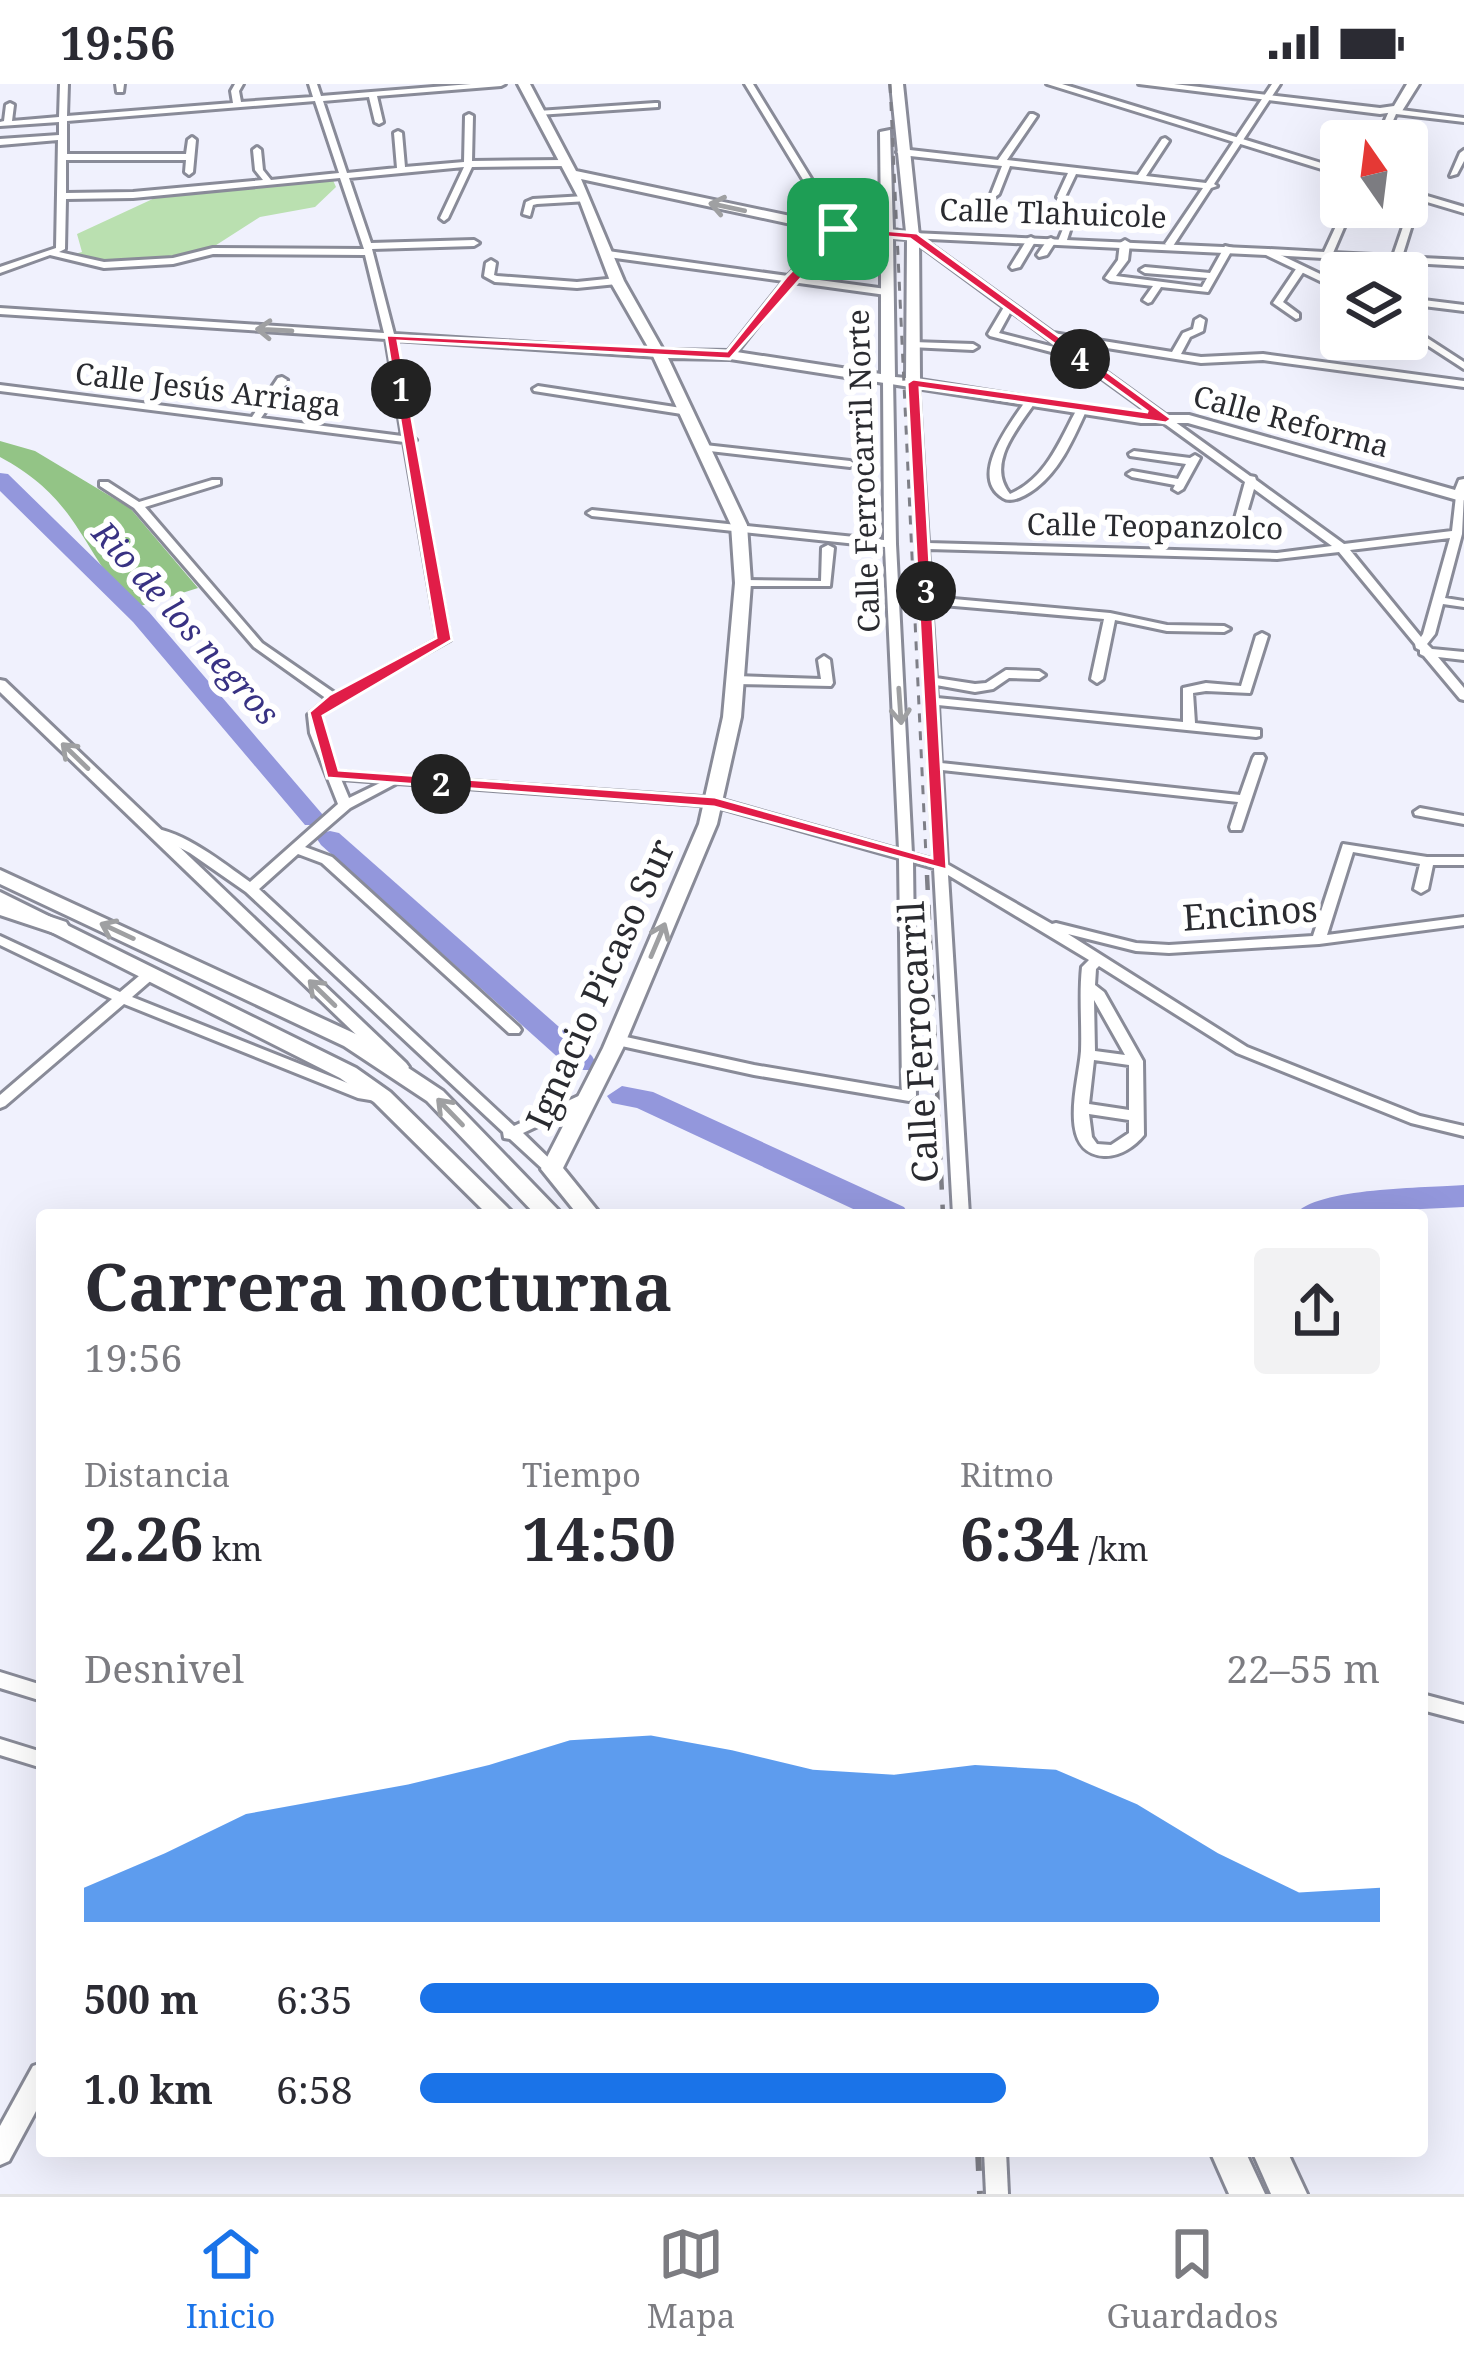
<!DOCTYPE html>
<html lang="es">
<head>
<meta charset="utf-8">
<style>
	body { margin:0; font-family:"Noto Serif",serif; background:#f2f2f3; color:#2b2b33; height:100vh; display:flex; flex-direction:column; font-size:45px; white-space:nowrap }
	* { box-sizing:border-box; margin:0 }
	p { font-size:39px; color:#7c7c81 }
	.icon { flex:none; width:66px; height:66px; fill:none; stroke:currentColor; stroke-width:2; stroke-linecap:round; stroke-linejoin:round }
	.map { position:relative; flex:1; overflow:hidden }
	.side { position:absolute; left:36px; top:1125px; width:1392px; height:948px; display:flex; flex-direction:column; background:#fff; border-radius:12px; box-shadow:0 12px 48px #0002 }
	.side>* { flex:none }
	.needle { width:78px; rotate:346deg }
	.buttons { position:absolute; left:1320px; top:36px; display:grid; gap:24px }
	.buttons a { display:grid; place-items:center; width:108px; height:108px; border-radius:12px; background:#fff; box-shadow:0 12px 48px #0002; font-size:60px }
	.pin { position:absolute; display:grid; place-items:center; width:102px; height:102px; color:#fff; margin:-51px; border-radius:24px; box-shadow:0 6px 18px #0006 }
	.km { position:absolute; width:60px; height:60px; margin:-30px; border-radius:50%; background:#222; color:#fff; font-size:33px; line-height:60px; text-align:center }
	.round { display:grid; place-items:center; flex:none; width:126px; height:126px; border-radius:12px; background:#f2f2f3 }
	.overview { display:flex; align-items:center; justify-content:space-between; height:204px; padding:0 48px }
	h1 { font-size:66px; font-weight:700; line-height:90px }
	.metrics { display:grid; grid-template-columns:repeat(3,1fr); gap:18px; height:204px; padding:12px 48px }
	.metrics div { display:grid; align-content:center }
	.metrics b { font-size:60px; font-weight:700 }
	.metrics small { font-size:33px; font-weight:400 }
	.metrics p { font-size:33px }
	.chart { height:336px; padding:24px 48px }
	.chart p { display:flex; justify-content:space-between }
	.chart svg { width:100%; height:216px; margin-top:12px; fill:#1a73e8; opacity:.7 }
	ul { padding:0 48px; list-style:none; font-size:39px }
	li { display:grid; grid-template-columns:192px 144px 1fr; align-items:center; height:90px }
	li i { height:30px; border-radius:15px; background:#1a73e8 }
	.status { display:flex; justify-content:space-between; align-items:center; height:84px; padding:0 60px; background:#fff; direction:ltr }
	.status svg { height:33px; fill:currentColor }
	.menu { display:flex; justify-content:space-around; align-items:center; height:168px; border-top:3px solid #e1e1e2; background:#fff; font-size:33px; color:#7c7c81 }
	.menu a { display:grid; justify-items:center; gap:6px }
	.menu .current { color:#1a73e8 }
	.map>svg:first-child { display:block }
	.green { fill:#bae0b0 }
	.forest { fill:#93c486 }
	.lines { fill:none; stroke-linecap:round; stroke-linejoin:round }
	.river { fill:#9397dc; fill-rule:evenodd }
	.minor-casing { stroke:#898b98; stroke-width:6 }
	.tertiary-casing { stroke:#898b98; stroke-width:6 }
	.secondary-casing { stroke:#898b98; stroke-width:6 }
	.primary-casing { stroke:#898b98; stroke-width:6 }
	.motorway-casing { stroke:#898b98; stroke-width:6 }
	.minor { fill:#fff; fill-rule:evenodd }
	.tertiary { fill:#fff; fill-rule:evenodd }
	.secondary { fill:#fff; fill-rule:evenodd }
	.primary { fill:#fff; fill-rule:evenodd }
	.motorway { fill:#fff; fill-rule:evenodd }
	.rail-far2 { stroke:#7e7f87; stroke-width:3; stroke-dasharray:9 9; stroke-linecap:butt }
	.rail-far1 { stroke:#7e7f87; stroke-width:4.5; stroke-dasharray:15 15; stroke-linecap:butt }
	.rail { stroke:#7e7f87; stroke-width:6; stroke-dasharray:20 20; stroke-linecap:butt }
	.oneway { stroke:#9fa0a2 }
	.route { fill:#e11d48; stroke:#fff; stroke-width:3; fill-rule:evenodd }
	.labels { text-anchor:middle; stroke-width:12; stroke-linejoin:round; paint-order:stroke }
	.far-street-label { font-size:30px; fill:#2a2b30; stroke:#fff }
	.far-water-label { font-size:33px; font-style:italic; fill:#383283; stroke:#fff }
	.street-label { font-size:36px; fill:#2a2b30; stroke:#fff }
</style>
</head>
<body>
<div class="status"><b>19:56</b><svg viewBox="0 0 49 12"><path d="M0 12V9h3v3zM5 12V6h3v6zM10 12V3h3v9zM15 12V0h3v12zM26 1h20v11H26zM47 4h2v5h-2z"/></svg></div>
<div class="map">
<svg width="1464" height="2110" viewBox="0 0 1464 2110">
	<rect width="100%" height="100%" fill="#f0f1fd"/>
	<!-- green -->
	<polygon class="green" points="332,94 336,103 315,123 260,133 210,165 147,179 102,180 67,172 82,168 77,150 157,113"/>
	<!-- forest -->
	<path class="forest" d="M0 357 35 367 130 424 198 504 134 524C79 464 80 416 0 373Z"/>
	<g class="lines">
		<!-- river -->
		<g class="river">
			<polygon points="0,389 8,390 149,528 323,731 327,736 323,741 305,741 133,538 0,407"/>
			<polygon points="330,747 339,749 592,972 596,979 592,986 572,986 321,761 317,755 321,749"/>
			<polygon points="622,1002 653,1008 904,1123 909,1131 866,1131 637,1024 612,1019 607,1012"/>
			<path d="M1464 1101V1123L1295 1131C1315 1103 1428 1104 1464 1101Z"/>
		</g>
		<defs>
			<g id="minor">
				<path d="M60 0H68L67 32 233 19 231 7 235 0H243L239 7 241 18 313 13 309 0H317L321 12 471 0H505L501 2 377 12 383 38 379 40 375 38 369 13 323 17 347 89 397 84 394 49 398 47 402 49 405 83 464 78 465 32 469 30 473 32 472 77 565 76 569 79 565 82 472 83 448 134 444 137 440 134 464 83 349 94 371 159 474 156 479 159 474 162 372 165 394 250 659 267 664 270 659 273 395 256 413 353 416 356 414 358 450 556 339 618 320 632 322 649 338 688 715 714 899 766 885 463 592 432 587 429 592 426 884 456 883 295 888 292 893 295 896 460 912 770 934 776 909 297 918 299 928 459 1277 469 1332 462 1254 405 1241 449 1232 451 1231 449 1245 398 1067 269 1063 271 990 252 988 250 1004 223 910 154V150H916L1053 249 1172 268 1183 249 1193 245 1195 236 1200 233 1205 236 1203 247 1190 253 1181 270 1201 273 1263 270 1464 297V303L1263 276 1201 279 1063 257 1250 392 1255 393 1256 396 1344 460 1452 447 1456 412 1464 410 1462 450 1445 514 1464 517V523L1443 520 1435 550 1427 560 1432 565 1464 568V576L1438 573 1464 604V616L1460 615 1424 572 1420 570V566L1416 564 1415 560 1339 468 1277 475 928 465 931 513 1110 529 1167 541 1224 542 1230 545 1224 548 1167 547 1115 536 1103 595 1097 599 1091 595 1104 535 931 520 936 594 975 600 986 599 1006 586 1039 587 1045 591 1039 595 1009 594 993 605 975 608 936 601 937 614 1183 638V604L1206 599 1241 602 1256 552 1262 549 1268 552 1250 609 1206 607 1193 609 1195 639 1260 646V652L1256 653 938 621 941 679 1240 711 1253 674 1255 671H1263L1265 674 1241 746H1231L1230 743 1238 718 942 686 947 780 1052 840 1056 839 1136 859 1169 861 1313 852 1343 760 1427 773H1464V781H1433L1428 805 1421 809 1414 805 1420 780 1353 768 1327 851 1464 833V841L1319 860 1169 869 1136 867 1068 850 1247 963 1420 1032 1464 1042V1052L1411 1039 1237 969 1099 882 1096 885 1095 901 1104 908 1143 977 1144 1051C1135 1062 1120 1073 1104 1072 1056 1069 1079 997 1081 967 1082 939 1079 911 1082 883L1089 876 948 791 969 1131H953L934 784 913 778 916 1012 909 1017 754 991 617 961 610 956 617 951 754 981 902 1006 899 774 714 722 397 699 350 724 305 763 332 773 519 943 521 946 519 949H509L322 779 298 770 259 805 514 1042 585 1009H595L597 1012 595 1015 523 1049 560 1085 557 1089H547L510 1055 504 1054 503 1048 246 808 190 769 148 747 149 744C183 746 223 779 250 798L338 720 310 649 308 631 327 615 254 563 134 424 100 402V398H108L139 418 212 396H220V400L145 423 262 559 336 610 438 555 404 358 0 307V301L252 333 278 294 282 293 287 296 261 334 402 352 386 255 0 230V224L384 249 365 171 213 170 173 180 104 184 50 171 0 189V183L56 164 58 56 0 61V55L59 51V38L0 42V38L4 37 6 21 10 19 14 21 12 37 59 33ZM315 17 339 89 271 96 263 86 261 66 257 63 253 66 255 86 263 96 133 108 66 109V76H186L185 88 189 91 193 88 196 56 192 53 188 56 186 70H67V37ZM340 94 364 165 213 164 173 174 104 178 59 168 65 165 66 115 133 114ZM1011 227 1062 265 999 249ZM1450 454 1423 550 1421 553 1350 466ZM341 695 382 698 349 714ZM1094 916 1125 971 1095 967ZM1094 976 1129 981V1026L1089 1020ZM1089 1030 1129 1036V1049L1111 1061 1097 1060 1092 1053Z"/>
				<polygon points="116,0 124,0 123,8 117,8"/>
				<polygon points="745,0 753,0 842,145 797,193 886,205 891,208 886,211 792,198 733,273 730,274 725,271 784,197 608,173 603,170 608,167 788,192 833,145"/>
				<polygon points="1272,0 1280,0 1214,100 1217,102 1211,104 1173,162 1170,163 1165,160 1203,104 1076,90 1065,113 1061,116 1057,113 1068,89 1010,82 999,110 995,113 991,110 1002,82 901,71 897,68 901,65 998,76 1030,30 1033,30 1037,32 1007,76 1138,91 1162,55 1165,54 1169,57 1146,92 1206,99"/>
				<polygon points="655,19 658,19 658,23 538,31 534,29 538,27"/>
				<polygon points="1393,25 1464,34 1464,38 1396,30 1384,57 1376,57 1389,27"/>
				<polygon points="1464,66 1464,77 1457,90 1450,92 1460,69"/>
				<polygon points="850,100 886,102 890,105 886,108 847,105 846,103"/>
				<polygon points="585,112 589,115 588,117 537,120 533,121 530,132 523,130 526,118 533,115"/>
				<polygon points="1347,124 1351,127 1333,169 1393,172 1407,131 1411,128 1415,131 1402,173 1464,176 1464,182 1268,171 1263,168 1268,165 1324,168 1343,127"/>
				<polygon points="1025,127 1066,133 1073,137 1066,159 1058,157 1065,140 1022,132 1022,128"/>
				<polygon points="1031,153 1036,156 1020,183 1012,185 1010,183 1028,154"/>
				<polygon points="1051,154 1056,157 1047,171 1039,173 1037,171 1048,155"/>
				<polygon points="1125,156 1130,159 1128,176 1116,192 1202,203 1207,194 1145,189 1140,186 1145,183 1210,189 1225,162 1233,164 1208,208 1161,203 1151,218 1148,219 1143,216 1153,202 1110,197 1105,194 1118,176 1120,159"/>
				<polygon points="491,176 496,179 494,191 497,192 577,198 617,194 622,197 617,200 577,204 495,198 484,192 486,179"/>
				<polygon points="1299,184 1304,187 1283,218 1299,230 1299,234 1296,235 1273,219 1296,185"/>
				<polygon points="1407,241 1464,278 1464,285 1407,248"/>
				<polygon points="913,258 973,260 978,263 973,266 910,263 908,261"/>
				<polygon points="538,302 688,325 693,328 688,331 534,307 533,305"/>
				<path d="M1027 315 1036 317C1019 343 985 379 1010 410 1047 394 1060 356 1078 323L1087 325C1074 353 1061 385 1036 404 1028 410 1012 420 1003 414 967 392 1013 336 1027 315Z"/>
				<polygon points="705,361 850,377 855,380 850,383 701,366 701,362"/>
				<polygon points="1134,367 1190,374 1195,371 1200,374 1183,405 1178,408 1173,405 1175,401 1132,393 1127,390 1132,387 1178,395 1186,380 1130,372 1129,370"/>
				<polygon points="828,461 834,464 830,502 743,502 737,499 743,496 821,497 822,464"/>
				<polygon points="824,572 830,576 833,599 831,602 736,600 730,596 736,592 821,595 818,576"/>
				<polygon points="1420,724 1464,732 1464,740 1415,731 1414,728"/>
				<polygon points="0,852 120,908 145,887 155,887 157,890 155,893 132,913 365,1006 387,1010 389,1013 382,1018 358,1014 124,920 5,1022 0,1024 0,1011 112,915 0,861"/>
				<polygon points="0,1588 42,1601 42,1617 0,1604"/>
				<polygon points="1422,1610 1464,1621 1464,1637 1422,1626"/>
				<polygon points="0,1655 42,1668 42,1684 0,1671"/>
				<polygon points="984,2067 1006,2067 1008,2110 986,2110"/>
			</g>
			<g id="tertiary">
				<polygon points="1047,0 1062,0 1341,85 1341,91"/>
				<polygon points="1407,106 1464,123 1464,129 1407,112"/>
				<polygon points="913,149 1268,165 1341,200 1341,207 1266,171 909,154 909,150"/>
				<polygon points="1407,214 1464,221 1464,227 1407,220"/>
				<polygon points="0,596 5,597 406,979 409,983 406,987 394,987 0,608"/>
				<polygon points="42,1979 42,2016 9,2077 0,2081 0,2042 33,1982"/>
			</g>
			<g id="secondary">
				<path d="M518 0H530L576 87 819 138 881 145 880 48 890 46 893 146 906 148 891 0H903L919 152 920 296 1141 331H1189L1455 406 1459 396 1464 395V416L1461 417 1188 339H1141L730 275 668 274 747 441 751 499 741 633 717 740 623 964 563 1084 601 1131H578L541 1085 603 964 699 740 723 633 735 499 731 441 652 270 610 197 579 115ZM581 95 819 146 881 152V290L730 267 663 266 624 197ZM893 154 907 155 906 294 895 293Z"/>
				<polygon points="1139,0 1174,0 1380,24 1394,22 1407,0 1419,0 1402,27 1380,30"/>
			</g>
			<g id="primary">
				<polygon points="0,786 360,952 443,1007 563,1131 536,1131 427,1017 344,962 0,800"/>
				<polygon points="0,808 356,984 390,1008 515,1131 488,1131 374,1018 340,994 0,822"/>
				<polygon points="1210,2067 1245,2067 1265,2110 1229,2110"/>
				<polygon points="1252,2067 1287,2067 1307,2110 1271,2110"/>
			</g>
			<polygon id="motorway" points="0,816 66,838 69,843 57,850 0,831"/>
		</defs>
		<!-- minor casing -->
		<use href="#minor" class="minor-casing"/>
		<!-- tertiary casing -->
		<use href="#tertiary" class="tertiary-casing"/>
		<!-- secondary casing -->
		<use href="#secondary" class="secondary-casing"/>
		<!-- primary casing -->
		<use href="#primary" class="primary-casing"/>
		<!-- motorway casing -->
		<use href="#motorway" class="motorway-casing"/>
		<!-- minor -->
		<use href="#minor" class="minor"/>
		<!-- tertiary -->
		<use href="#tertiary" class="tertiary"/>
		<!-- secondary -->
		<use href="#secondary" class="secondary"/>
		<!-- primary -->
		<use href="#primary" class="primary"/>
		<!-- motorway -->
		<use href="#motorway" class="motorway"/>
		<!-- rail-far2 -->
		<polyline class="rail-far2" points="890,0 927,794"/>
		<!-- rail-far1 -->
		<polyline class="rail-far1" points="927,791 943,1131"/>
		<!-- rail -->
		<polyline class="rail" points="978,2067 980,2110"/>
	</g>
	<!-- one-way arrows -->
	<defs><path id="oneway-shaft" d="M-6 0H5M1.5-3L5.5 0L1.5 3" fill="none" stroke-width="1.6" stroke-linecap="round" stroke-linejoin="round" transform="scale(3)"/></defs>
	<g class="oneway">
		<use href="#oneway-shaft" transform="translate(727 123) rotate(-168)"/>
		<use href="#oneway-shaft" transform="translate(274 246) rotate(-177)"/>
		<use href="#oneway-shaft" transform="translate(900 622) rotate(86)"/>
		<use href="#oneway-shaft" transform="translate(75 672) rotate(-136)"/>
		<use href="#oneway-shaft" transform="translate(117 847) rotate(-155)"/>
		<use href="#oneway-shaft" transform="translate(658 856) rotate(-67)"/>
		<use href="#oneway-shaft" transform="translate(322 909) rotate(-136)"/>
		<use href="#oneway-shaft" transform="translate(450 1028) rotate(-134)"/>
	</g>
	<!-- route -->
	<path class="route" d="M834 142 917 149 1172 335 1166 339 920 304 947 786 714 723 327 694 309 628 329 611 436 554 386 251 727 267 786 193ZM841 149 910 155 1148 328 913 295 907 299 932 774 715 713 339 686 323 632 452 556 398 257 730 275Z"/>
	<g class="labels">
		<!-- far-street labels -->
		<g class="far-street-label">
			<text transform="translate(1053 130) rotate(2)" y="10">Calle Tlahuicole</text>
			<text transform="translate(208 306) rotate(7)" y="10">Calle Jesús Arriaga</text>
			<text transform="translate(1291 338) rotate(15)" y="10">Calle Reforma</text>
			<text transform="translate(864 387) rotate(-92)" y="10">Calle Ferrocarril Norte</text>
			<text transform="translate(1155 443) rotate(1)" y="10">Calle Teopanzolco</text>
		</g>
		<!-- far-water labels -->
		<g class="far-water-label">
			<text transform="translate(186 539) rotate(48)" y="12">Rio de los negros</text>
		</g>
		<!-- street labels -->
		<g class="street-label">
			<text transform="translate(1250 829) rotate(-4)" y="13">Encinos</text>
			<text transform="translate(600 900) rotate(-66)" y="13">Ignacio Picaso Sur</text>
			<text transform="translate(918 958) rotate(-93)" y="13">Calle Ferrocarril</text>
		</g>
	</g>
</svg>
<div class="buttons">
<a><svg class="needle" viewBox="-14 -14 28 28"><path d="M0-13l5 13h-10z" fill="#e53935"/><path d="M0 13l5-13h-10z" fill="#7c7c81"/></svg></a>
<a><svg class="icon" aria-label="layers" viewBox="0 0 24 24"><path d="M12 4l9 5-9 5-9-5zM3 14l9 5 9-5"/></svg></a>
</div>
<div class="pin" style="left:838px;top:145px;background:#1e9e55"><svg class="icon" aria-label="arrive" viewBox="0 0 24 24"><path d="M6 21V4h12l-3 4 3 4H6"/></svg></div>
<b class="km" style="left:401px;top:305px">1</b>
<b class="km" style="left:441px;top:700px">2</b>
<b class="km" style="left:926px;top:507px">3</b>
<b class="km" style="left:1080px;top:275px">4</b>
<section class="side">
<div class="overview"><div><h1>Carrera nocturna</h1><p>19:56</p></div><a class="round"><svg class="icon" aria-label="share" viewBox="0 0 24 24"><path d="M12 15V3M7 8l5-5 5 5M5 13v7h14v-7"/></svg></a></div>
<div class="metrics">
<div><p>Distancia</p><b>2.26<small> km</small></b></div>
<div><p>Tiempo</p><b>14:50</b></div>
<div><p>Ritmo</p><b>6:34<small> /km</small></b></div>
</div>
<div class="chart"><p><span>Desnivel</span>22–55 m</p>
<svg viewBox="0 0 160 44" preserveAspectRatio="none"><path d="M0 44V37L10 30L20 22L30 19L40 16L50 12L60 7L70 6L80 9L90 13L100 14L110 12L120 13L130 20L140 30L150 38L160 37V44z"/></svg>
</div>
<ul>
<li><b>500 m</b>6:35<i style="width:77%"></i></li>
<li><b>1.0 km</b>6:58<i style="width:61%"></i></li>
</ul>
</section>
</div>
<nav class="menu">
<a class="current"><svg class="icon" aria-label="home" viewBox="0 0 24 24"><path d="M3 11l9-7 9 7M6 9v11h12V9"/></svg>Inicio</a>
<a><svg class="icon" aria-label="map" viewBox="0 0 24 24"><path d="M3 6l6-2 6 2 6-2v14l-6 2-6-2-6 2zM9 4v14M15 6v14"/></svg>Mapa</a>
<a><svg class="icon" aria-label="saved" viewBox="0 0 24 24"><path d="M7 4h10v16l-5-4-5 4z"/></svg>Guardados</a>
</nav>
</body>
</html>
